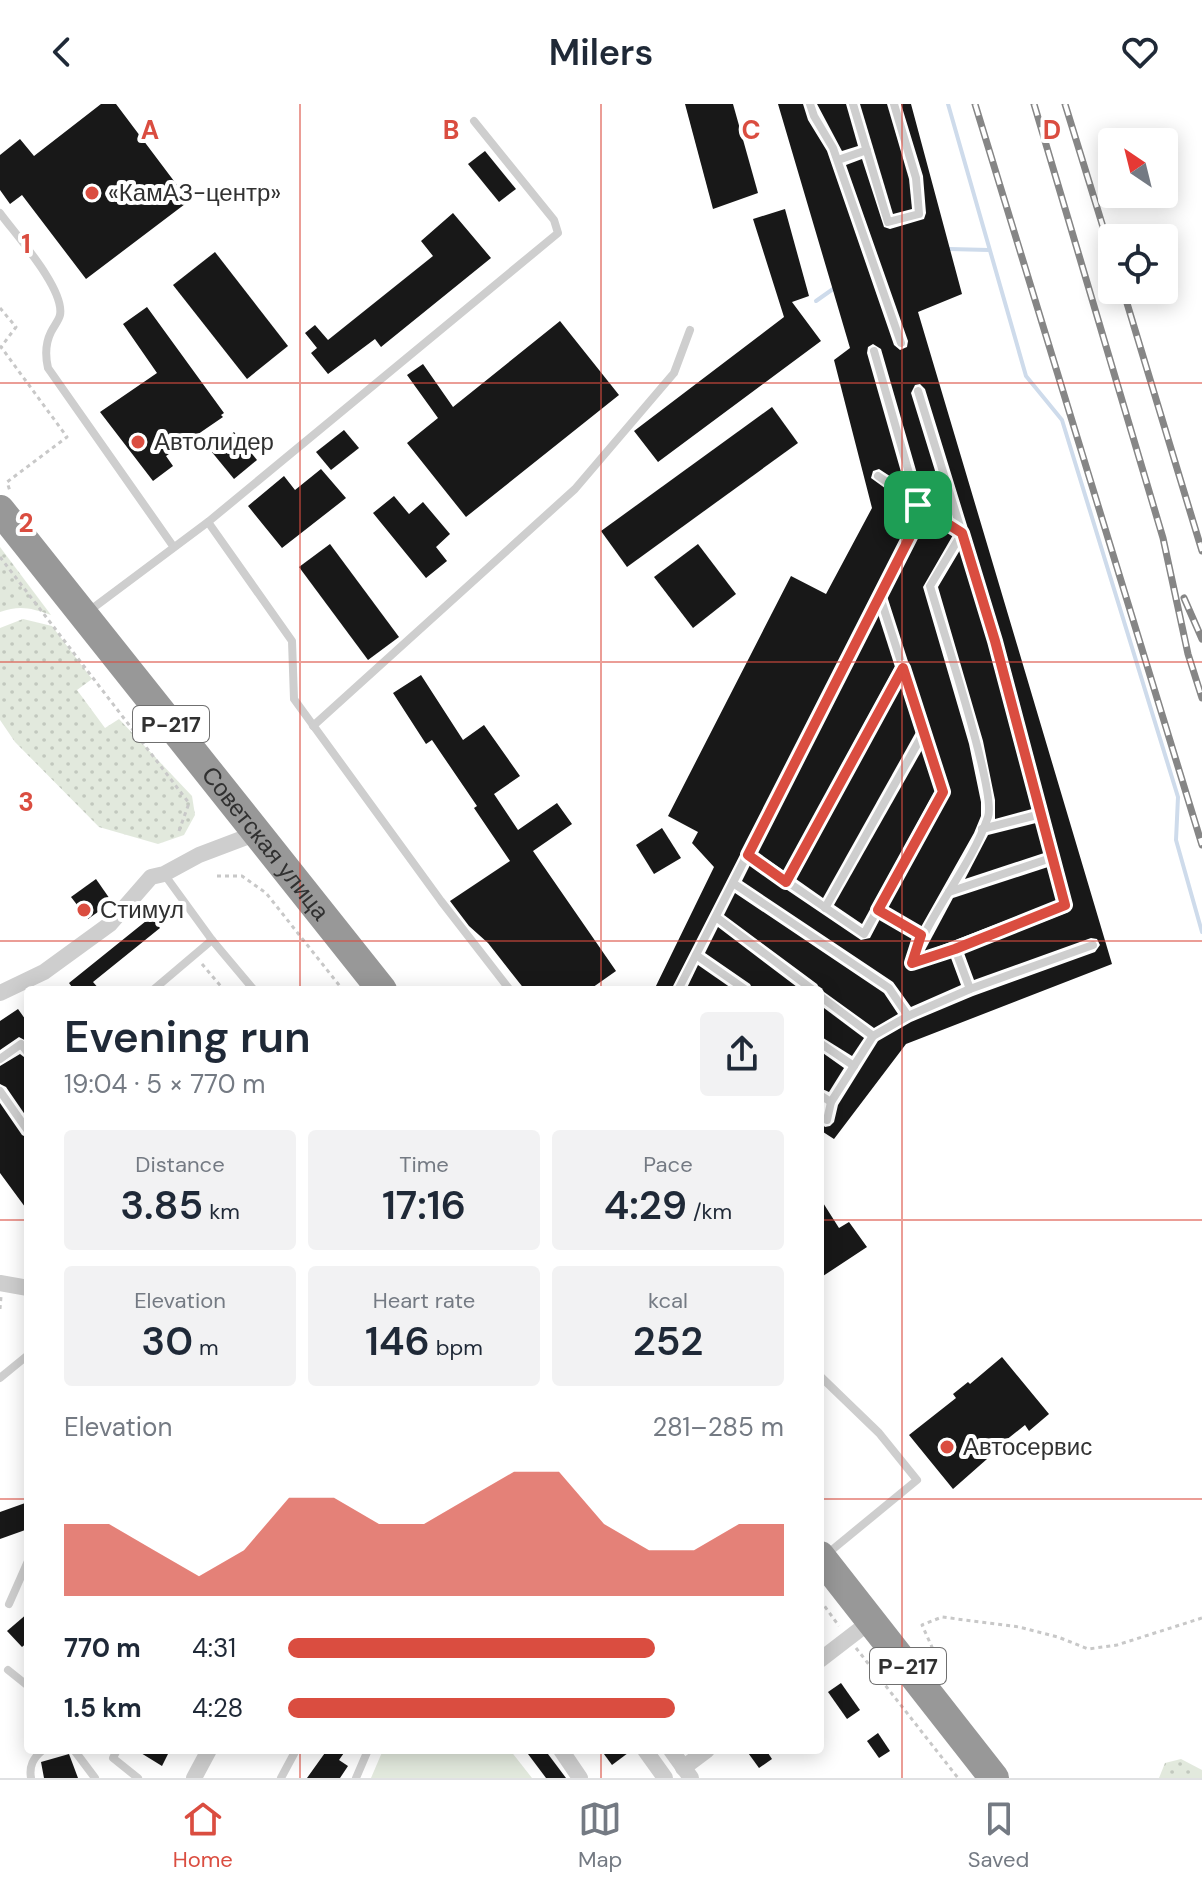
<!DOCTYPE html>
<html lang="en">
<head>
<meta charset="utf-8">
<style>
	body { margin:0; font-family:"DM Sans",sans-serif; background:#f2f2f3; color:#1f2937; height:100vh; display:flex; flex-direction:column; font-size:30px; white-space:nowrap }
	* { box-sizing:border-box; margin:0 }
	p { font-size:26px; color:#747a83 }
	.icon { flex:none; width:44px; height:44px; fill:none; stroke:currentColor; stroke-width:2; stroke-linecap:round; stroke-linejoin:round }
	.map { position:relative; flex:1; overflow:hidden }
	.panel { position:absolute; left:24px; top:882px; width:800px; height:768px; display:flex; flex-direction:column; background:#fff; border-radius:8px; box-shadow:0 4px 20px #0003 }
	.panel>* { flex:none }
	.needle { width:52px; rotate:325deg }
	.fabs { position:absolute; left:1098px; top:24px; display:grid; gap:16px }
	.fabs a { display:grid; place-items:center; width:80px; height:80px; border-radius:8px; background:#fff; box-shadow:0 4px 20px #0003; font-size:40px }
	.pin { position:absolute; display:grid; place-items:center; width:68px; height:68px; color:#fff; margin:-34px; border-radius:16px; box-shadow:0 4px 12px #0006 }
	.round { display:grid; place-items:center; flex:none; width:84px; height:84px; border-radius:8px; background:#f2f2f3 }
	.overview { display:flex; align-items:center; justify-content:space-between; height:136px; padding:0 40px }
	h1 { font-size:44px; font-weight:600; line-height:60px }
	.figures { display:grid; grid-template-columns:repeat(3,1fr); gap:12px; height:136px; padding:8px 40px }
	.figures div { display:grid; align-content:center; border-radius:8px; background:#f2f2f3; text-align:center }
	.figures b { font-size:40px; font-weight:600 }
	.figures small { font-size:22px; font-weight:400 }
	.figures p { font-size:22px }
	.chart { height:224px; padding:16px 40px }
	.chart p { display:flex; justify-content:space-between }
	.chart svg { width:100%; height:144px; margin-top:8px; fill:#da4d40; opacity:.7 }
	ul { padding:0 40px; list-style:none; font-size:26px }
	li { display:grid; grid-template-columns:128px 96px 1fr; align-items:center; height:60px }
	li i { height:20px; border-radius:10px; background:#da4d40 }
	header { display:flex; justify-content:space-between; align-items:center; height:104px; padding:0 40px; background:#fff; font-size:36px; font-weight:600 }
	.tabs { display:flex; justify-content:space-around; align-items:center; height:112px; border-top:2px solid #e0e1e3; background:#fff; font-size:22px; color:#747a83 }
	.tabs a { display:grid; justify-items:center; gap:4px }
	.tabs .selected { color:#da4d40 }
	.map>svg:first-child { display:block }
	.grass { fill:url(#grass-dots) }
	.park { fill:#e2e9dd }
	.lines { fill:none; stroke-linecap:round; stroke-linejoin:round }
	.stream { stroke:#cedbeb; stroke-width:4 }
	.building { fill:#181818 }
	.path { stroke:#c8c8c8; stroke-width:3; stroke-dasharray:4 4; stroke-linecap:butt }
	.lane { stroke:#cecece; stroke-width:8 }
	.street { stroke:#cecece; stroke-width:16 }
	.highway { stroke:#989898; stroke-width:30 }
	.rail-casing { stroke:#868686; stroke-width:7 }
	.rail { stroke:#fff; stroke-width:4; stroke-dasharray:12; stroke-linecap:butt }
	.route-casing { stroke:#fff; stroke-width:16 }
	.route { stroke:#da4d40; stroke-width:10 }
	.grid { fill:none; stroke:#da4d40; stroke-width:2; stroke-opacity:0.55 }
	.poi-dot { fill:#da4d40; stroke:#fff; stroke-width:3 }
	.labels { text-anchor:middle; stroke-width:8; stroke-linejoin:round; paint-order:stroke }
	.shield { fill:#fff; stroke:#6f6f6f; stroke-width:2 }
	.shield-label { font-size:22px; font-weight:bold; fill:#313131 }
	.poi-label { font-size:24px; fill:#313131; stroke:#fff; text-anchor:start }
	.street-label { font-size:24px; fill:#313131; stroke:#fff }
	.grid-label { font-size:26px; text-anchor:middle; font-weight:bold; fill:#da4d40; stroke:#fff; stroke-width:8; stroke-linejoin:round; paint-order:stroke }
</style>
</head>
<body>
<header><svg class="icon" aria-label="back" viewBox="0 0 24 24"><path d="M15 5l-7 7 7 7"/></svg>Milers<svg class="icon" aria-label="heart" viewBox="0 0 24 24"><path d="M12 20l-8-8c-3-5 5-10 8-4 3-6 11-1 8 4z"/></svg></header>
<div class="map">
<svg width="1202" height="1674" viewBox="0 0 1202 1674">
	<defs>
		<pattern id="grass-dots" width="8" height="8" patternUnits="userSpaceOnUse" patternTransform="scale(2)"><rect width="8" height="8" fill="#e2e9dd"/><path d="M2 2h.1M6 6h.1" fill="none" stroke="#c2c8be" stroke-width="1.8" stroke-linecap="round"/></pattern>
	</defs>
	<rect width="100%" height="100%" fill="#fff"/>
	<!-- grass -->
	<g class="grass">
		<path d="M0 443 51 511C31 504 20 501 0 508Z"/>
		<polygon points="23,515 52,522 92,575 77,586 105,624 119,615 192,692 195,711 184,731 158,740 99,723 15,638 0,616 0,524"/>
		<polygon points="1181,1655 1202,1666 1202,1674 1159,1674 1165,1659"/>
	</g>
	<!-- park -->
	<polygon class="park" points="383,1646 510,1646 532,1674 371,1674"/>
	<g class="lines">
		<!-- stream -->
		<g class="stream">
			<polyline points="948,0 1026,272 1062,316 1178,693 1176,736 1202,828"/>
			<polyline points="949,145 989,146"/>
			<polyline points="816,197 833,185"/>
		</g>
	</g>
	<!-- building -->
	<g class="building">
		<polygon points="101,0 116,0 189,97 86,175 22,91 10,100 0,86 0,51 20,35 34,52"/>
		<polygon points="685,0 733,0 758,89 713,105"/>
		<polygon points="778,0 803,0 808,16 827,47 894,241 900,246 907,243 908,237 846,61 862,55 884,123 890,125 924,115 926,109 923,72 901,0 911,0 962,190 918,208 1112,860 906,940 834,1035 820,1026 820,999 823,1001 821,1019 825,1023 830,1022 834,1018 838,1001 878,937 911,918 973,892 1095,848 1100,841 1097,835 1091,834 974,876 964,849 1068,808 1072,799 1002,535 925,285 920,280 915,281 911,289 949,412 924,394 881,245 873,240 868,243 867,249 905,382 879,365 873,367 871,374 911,403 914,410 671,886 654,886 714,763 692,739 698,728 668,712 791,472 826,490 872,404 834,256 850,244"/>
		<polygon points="817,0 846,0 858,42 842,47"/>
		<polygon points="860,0 887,0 909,75 912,105 893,110"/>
		<polygon points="485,47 516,85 499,98 468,60"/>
		<polygon points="785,105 809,192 792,198 821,237 658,358 634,327 784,213 753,115"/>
		<polygon points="453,109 491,154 381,243 375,235 328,270 311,249 317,244 305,229 315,221 328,236 433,152 421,137"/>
		<polygon points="215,148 288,242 247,275 173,181"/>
		<polygon points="147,203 224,309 221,311 223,313 166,352 173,362 153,377 100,308 157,269 123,220"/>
		<polygon points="560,217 619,291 466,413 407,339 438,314 407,271 423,260 453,303"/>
		<polygon points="772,303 798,339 627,463 601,427"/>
		<polygon points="344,326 359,344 331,366 316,348"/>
		<polygon points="234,328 257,356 234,375 211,347"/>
		<polygon points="321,365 346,394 282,444 248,402 284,372 295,386"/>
		<polygon points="394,392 409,410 423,398 450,430 436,443 447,457 426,474 373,409"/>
		<polygon points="927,414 953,431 923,483 969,640 981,698 981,712 974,729 921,823 887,803 950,688 887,492"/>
		<polygon points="330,440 399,533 368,556 299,463"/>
		<polygon points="698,440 736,490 693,524 654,473"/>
		<polygon points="960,446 988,539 1032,705 995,715 995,696 983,637 938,483"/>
		<polygon points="878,510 895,563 784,767 756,748"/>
		<polygon points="421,571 463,636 484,621 520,672 494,690 518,726 557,699 572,720 533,747 616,867 589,886 525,886 488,839 469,822 450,797 510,757 474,704 477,702 432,636 426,640 393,589"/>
		<polygon points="901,582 916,628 823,794 796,775"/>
		<polygon points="922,646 935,687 862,820 834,801"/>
		<polygon points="1036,719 1044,749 965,775 988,731"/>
		<polygon points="662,724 681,754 654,770 636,741"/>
		<polygon points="750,761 861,836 870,834 880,815 914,835 905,857 909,865 951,854 961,881 911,903 893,878 742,777"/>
		<polygon points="1048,763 1057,797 924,848 953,794"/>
		<polygon points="96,775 112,798 88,815 71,793"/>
		<polygon points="735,789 884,889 898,910 874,924 820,885 817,880 724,811"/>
		<polygon points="151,813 160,824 93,878 100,886 74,886 69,879"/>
		<polygon points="718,823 801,886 753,886 750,880 705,849"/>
		<polygon points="698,861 734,886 686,886"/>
		<polygon points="820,901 864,934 852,952 820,932"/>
		<polygon points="18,905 28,919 28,938 19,933 0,946 0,917"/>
		<polygon points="820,947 844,964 829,988 820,984"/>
		<polygon points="20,950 28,956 28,1015 6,983 0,980 0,962"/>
		<polygon points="0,999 22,1031 28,1034 28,1107 0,1069"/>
		<polygon points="820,1094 839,1124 849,1118 867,1143 820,1174"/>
		<polygon points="1002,1253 1049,1310 1029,1327 1025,1321 985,1353 987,1355 953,1385 909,1331 956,1294 953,1290 968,1278 970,1280"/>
		<polygon points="28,1398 28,1425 0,1435 0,1408"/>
		<polygon points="28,1509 28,1538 22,1543 7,1527"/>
		<polygon points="841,1579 860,1606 847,1615 828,1588"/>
		<polygon points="878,1629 890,1647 879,1654 867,1637"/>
		<polygon points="136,1646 170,1646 162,1662"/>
		<polygon points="327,1646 346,1646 339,1656 348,1662 340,1674 307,1674"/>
		<polygon points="525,1646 545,1646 566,1674 546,1674"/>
		<polygon points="601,1646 632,1646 612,1661"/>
		<polygon points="746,1646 766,1646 772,1655 759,1664"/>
		<polygon points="69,1650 78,1674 44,1674 41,1658"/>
	</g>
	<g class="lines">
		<!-- path -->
		<g class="path">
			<polyline points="0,204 16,223 1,243 67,333 7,378 10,387"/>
			<polyline points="0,453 189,699 179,727"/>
			<polyline points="217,772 242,772 266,789 343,886"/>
			<polyline points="202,860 224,886"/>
			<polyline points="0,1205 1,1193"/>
			<polyline points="820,1496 839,1522"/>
			<polyline points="856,1544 958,1674"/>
			<polyline points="930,1557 936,1552 922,1521 942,1513 1019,1523 1058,1533 1088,1545 1117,1541 1202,1514"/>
		</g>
		<!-- lane -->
		<g class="lane">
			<polyline points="810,0 814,12 833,44 901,239"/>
			<polyline points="853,0 888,118 919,110 916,74 894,0"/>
			<polyline points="838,56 867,46"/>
			<path d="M0 109C16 131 65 185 60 211 59 216 54 222 51 228 45 240 45 251 48 264L173 442"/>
			<path d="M878 372 962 429 995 537 1065 801 955 845 912 859C930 807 970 765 988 713 997 688 940 518 930 482L962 429 918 287"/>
			<polyline points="208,418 558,129 554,116 474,17"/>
			<polyline points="89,507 208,418 292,537 294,595 441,797 510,886"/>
			<polyline points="313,622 575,385 674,269 690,226"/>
			<polyline points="982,725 1041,710"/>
			<polyline points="748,751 864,830 943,688 880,493"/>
			<polyline points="164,770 212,836 254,886"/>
			<polyline points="786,778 903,564"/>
			<polyline points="733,779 889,884 908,912"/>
			<polyline points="949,788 1054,753"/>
			<polyline points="825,804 924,628"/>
			<polyline points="878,806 921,831"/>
			<polyline points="716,813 813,886"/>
			<polyline points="955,845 970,885"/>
			<polyline points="696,851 746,886"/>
			<polyline points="153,886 212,836"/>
			<polyline points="678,886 921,411 874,247"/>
			<polyline points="820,892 873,932"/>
			<polyline points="820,939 854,962"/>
			<polyline points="0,955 21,940 28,949"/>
			<polyline points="0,987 28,1027"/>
			<polyline points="820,991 831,998"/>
			<polyline points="827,1016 831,998 873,932 908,912 970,885 1093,841"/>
			<polyline points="820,1272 879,1329 917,1376 827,1450"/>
			<polyline points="0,1274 28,1251"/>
			<polyline points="9,1500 28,1457"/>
			<polyline points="8,1566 28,1582"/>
			<polyline points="74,1646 95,1674"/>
			<polyline points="117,1646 113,1654 138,1674"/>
			<path d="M31 1674C29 1662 33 1654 43 1646"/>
			<polyline points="281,1674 296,1646"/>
			<polyline points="356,1674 368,1646"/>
		</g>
		<!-- street -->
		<g class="street">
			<polyline points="0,889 44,868 110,820 151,773 164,770 199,751 257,729"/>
			<polyline points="0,1179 28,1184"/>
			<polyline points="820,1556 872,1516"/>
			<polyline points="561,1646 580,1674"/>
			<polyline points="645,1646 665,1674"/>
			<polyline points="671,1646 691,1674"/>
			<polyline points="683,1664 707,1646"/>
			<polyline points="194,1674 209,1646"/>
		</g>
		<!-- highway -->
		<g class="highway">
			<path id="s1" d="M0 406 382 886"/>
			<polyline points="820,1452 994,1674"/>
		</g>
		<defs>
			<g id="rail">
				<polyline points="975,0 1202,741"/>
				<polyline points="1034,0 1163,434 1188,550 1202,594"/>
				<polyline points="1065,0 1112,152"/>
				<polyline points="1123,186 1202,447"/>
				<polyline points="1184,494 1202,535"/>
			</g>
		</defs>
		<!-- rail casing -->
		<use href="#rail" class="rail-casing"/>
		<!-- rail -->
		<use href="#rail" class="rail"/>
	</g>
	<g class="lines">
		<defs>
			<polygon id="route" points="918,401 962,429 995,537 1065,801 955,845 912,859 921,831 878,806 943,688 903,564 786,778 748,751 921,411"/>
		</defs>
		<!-- route casing -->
		<use href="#route" class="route-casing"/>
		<!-- route -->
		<use href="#route" class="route"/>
	</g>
	<!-- grid -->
	<path class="grid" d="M300 0V886M601 0V886M902 0V1674M0 279H1202M0 558H1202M0 837H1202M0 1116H28M820 1116H1202M0 1395H28M820 1395H1202M300 1646V1674M601 1646V1674"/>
	<!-- markers -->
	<g class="poi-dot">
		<circle cx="92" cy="89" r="8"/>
		<circle cx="138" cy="338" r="8"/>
		<circle cx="84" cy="806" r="8"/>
		<circle cx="947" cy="1343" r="8"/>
	</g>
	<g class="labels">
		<!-- shield labels -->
		<g class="shield">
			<rect x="133" y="602" width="76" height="36" rx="6"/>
			<rect x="870" y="1544" width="76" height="36" rx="6"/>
		</g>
		<g class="shield-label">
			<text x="171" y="628">Р-217</text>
			<text x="908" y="1570">Р-217</text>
		</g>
		<!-- poi labels -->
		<g class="poi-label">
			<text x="108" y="97">«КамАЗ-центр»</text>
			<text x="154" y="346">Автолидер</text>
			<text x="100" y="814">Стимул</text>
			<text x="963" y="1351">Автосервис</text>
		</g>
		<!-- street labels -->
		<g class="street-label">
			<text dy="8" stroke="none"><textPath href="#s1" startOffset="426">Советская улица</textPath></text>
		</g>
	</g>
	<g class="grid-label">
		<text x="150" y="35">A</text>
		<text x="451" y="35">B</text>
		<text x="751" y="35">C</text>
		<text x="1052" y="35">D</text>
		<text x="26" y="149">1</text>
		<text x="26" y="428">2</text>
		<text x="26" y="707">3</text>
	</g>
</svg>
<div class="fabs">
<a><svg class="needle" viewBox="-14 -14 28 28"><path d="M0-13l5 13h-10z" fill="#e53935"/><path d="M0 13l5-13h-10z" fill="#747a83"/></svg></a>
<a><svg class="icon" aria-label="locate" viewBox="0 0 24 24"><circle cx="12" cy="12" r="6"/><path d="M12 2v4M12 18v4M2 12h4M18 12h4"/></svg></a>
</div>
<div class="pin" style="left:918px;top:401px;background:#1e9e55"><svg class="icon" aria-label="arrive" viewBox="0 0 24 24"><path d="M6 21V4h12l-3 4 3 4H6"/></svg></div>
<section class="panel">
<div class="overview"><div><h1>Evening run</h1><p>19:04 · 5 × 770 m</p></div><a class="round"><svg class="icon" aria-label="share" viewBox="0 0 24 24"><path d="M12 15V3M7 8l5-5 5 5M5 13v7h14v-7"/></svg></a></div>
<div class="figures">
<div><p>Distance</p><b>3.85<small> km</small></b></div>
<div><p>Time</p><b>17:16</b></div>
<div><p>Pace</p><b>4:29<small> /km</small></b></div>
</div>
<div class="figures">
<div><p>Elevation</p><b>30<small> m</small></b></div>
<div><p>Heart rate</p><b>146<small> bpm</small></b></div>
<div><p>kcal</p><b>252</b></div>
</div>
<div class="chart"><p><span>Elevation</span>281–285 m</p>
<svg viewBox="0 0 160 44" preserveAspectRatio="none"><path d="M0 44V22L10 22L20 30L30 38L40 30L50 14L60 14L70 22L80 22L90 14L100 6L110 6L120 22L130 30L140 30L150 22L160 22V44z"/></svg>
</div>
<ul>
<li><b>770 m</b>4:31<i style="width:74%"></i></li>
<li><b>1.5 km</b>4:28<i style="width:78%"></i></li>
</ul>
</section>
</div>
<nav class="tabs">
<a class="selected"><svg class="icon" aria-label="home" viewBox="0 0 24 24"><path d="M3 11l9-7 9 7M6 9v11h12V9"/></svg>Home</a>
<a><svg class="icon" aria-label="map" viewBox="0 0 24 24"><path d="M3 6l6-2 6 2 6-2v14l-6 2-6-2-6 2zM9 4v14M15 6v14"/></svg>Map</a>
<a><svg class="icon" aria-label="saved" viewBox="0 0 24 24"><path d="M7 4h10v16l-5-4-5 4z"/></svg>Saved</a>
</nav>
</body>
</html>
